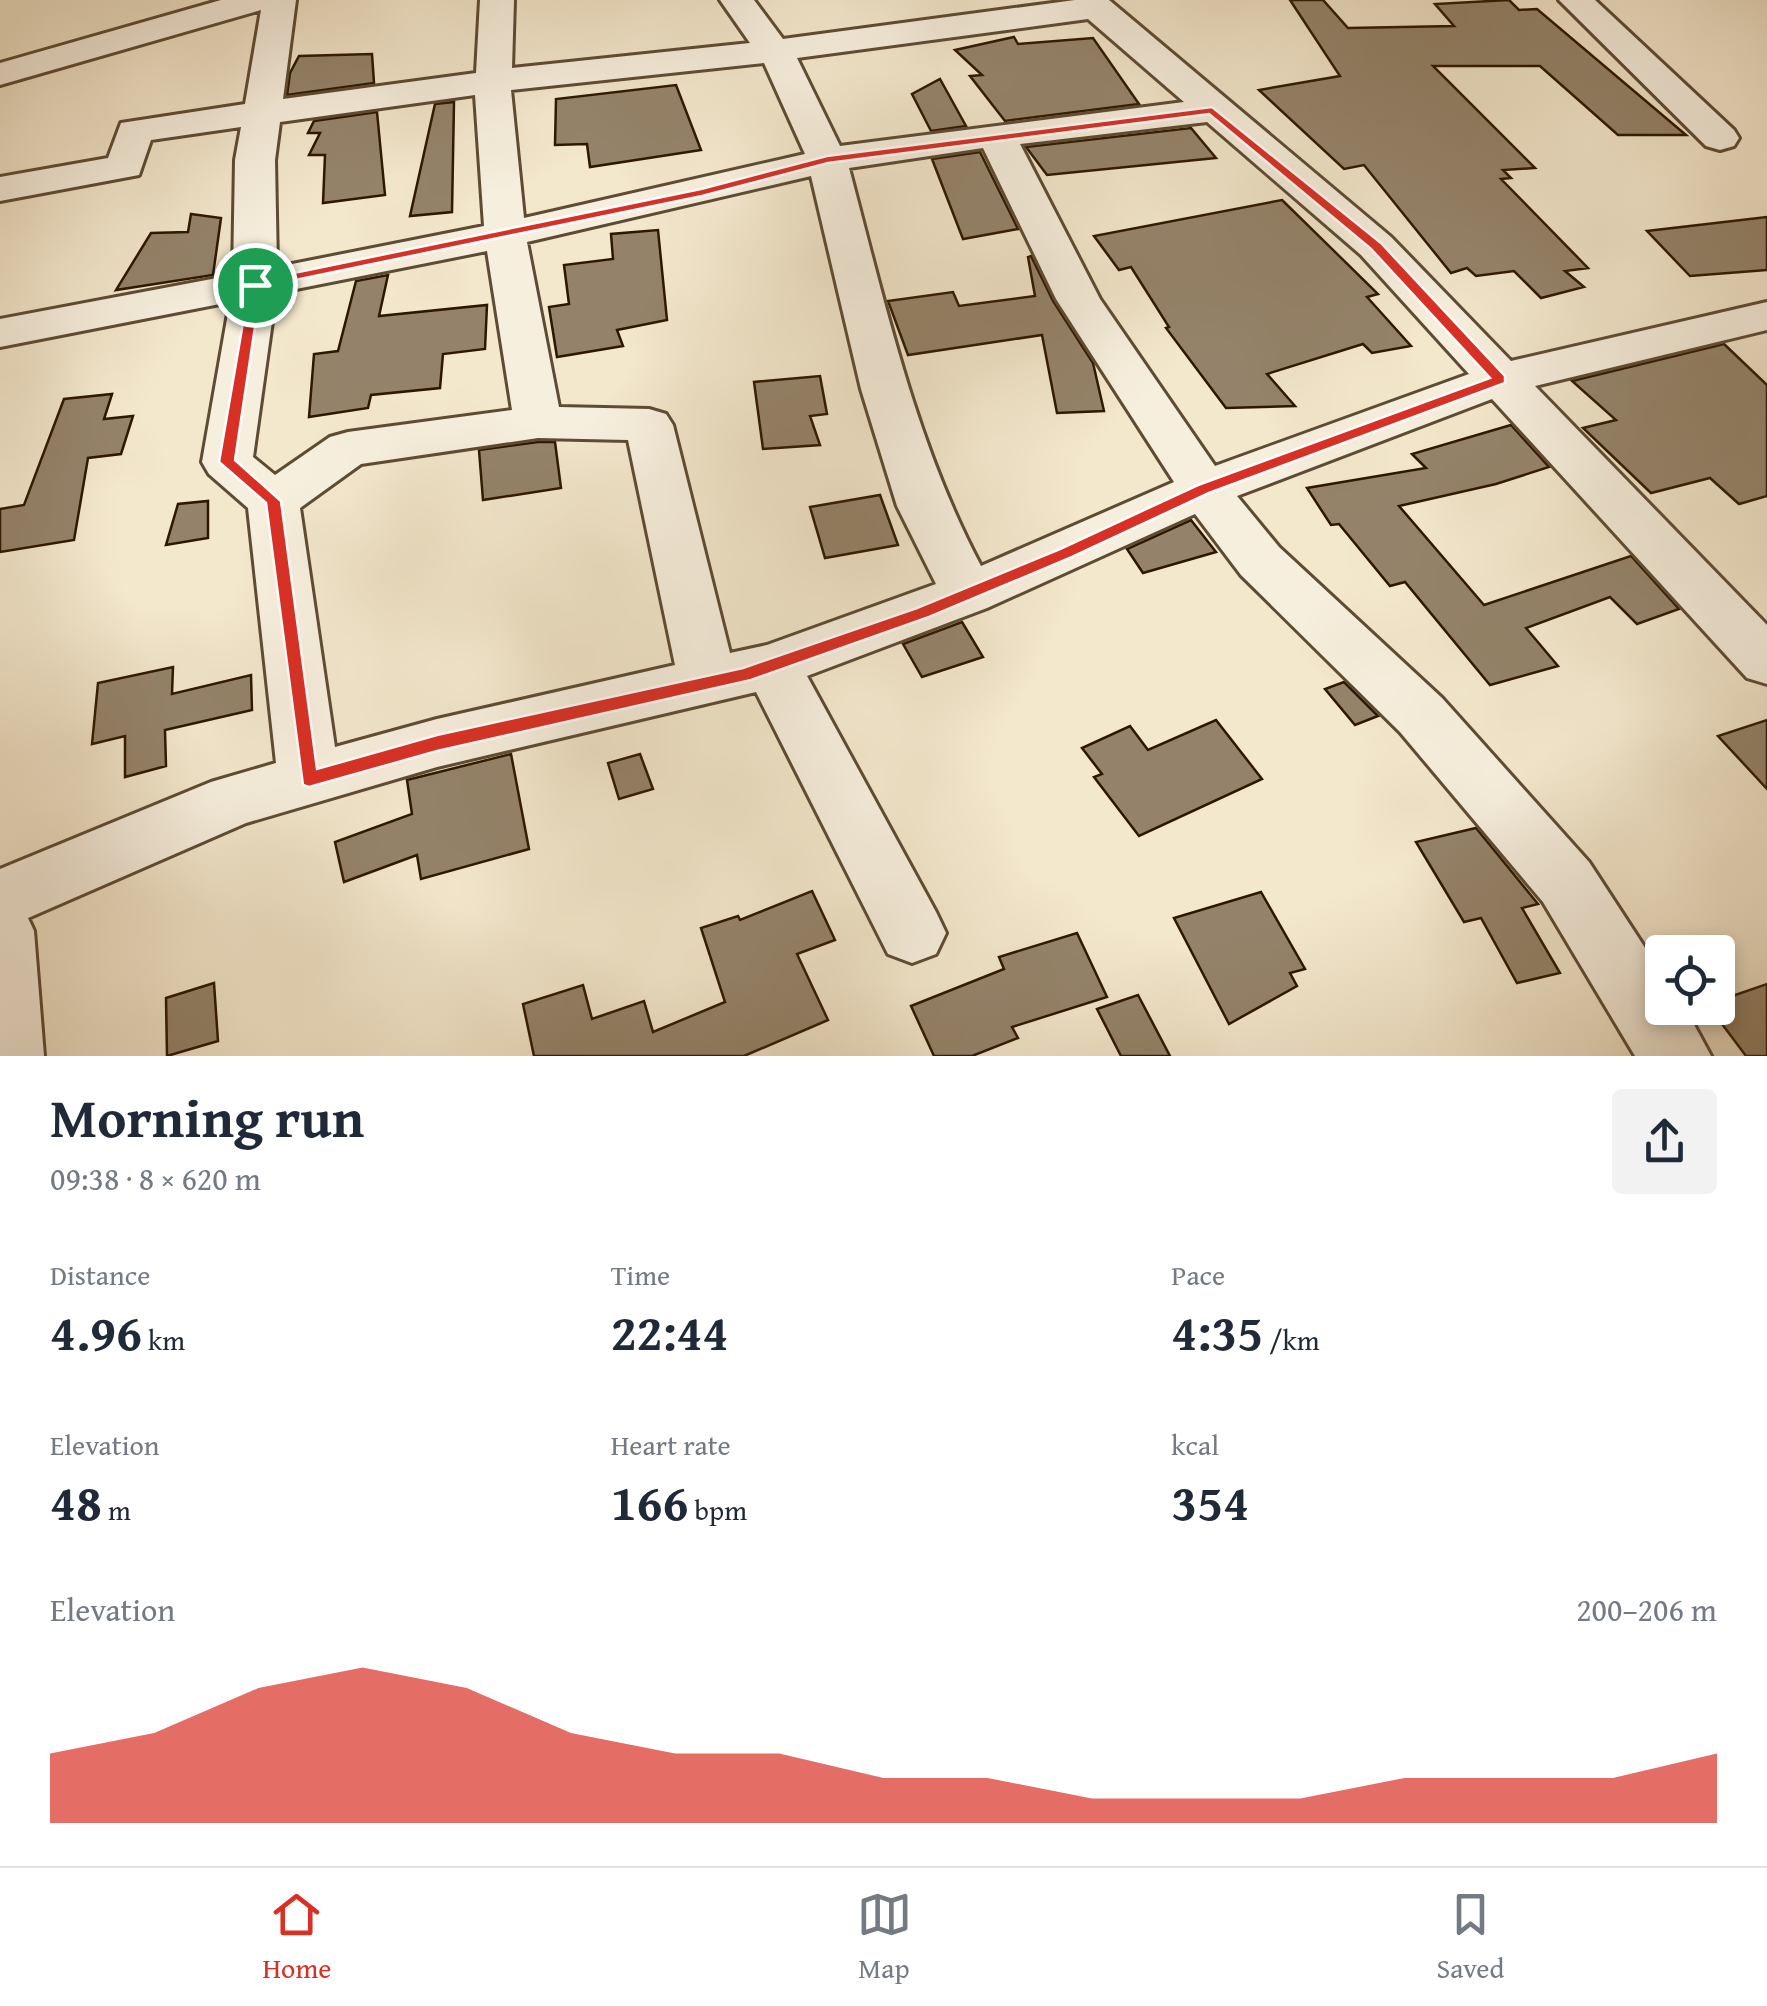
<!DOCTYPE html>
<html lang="en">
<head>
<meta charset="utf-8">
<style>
	body { margin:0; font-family:"Gentium Book Plus",serif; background:#f2f2f3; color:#1f2937; height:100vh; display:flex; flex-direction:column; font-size:38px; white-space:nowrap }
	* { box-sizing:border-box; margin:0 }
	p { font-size:32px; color:#747a83 }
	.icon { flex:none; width:55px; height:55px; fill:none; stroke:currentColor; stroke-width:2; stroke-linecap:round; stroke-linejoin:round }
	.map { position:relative; height:1056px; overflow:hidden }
	.side { display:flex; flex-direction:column; background:#fff; flex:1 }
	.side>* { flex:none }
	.buttons { position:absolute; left:1645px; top:935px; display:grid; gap:20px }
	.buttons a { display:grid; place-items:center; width:90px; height:90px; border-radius:10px; background:#fff; box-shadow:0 5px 15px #0003; font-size:50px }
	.pin { position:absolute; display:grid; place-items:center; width:85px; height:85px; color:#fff; margin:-42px; border:5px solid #fff; border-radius:50%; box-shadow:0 2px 10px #0007 }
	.round { display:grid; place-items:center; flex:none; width:105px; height:105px; border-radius:10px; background:#f2f2f3 }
	.overview { display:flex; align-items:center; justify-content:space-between; height:170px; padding:0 50px }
	h1 { font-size:55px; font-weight:700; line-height:75px }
	.metrics { display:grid; grid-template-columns:repeat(3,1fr); gap:15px; height:170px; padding:10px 50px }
	.metrics div { display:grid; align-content:center }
	.metrics b { font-size:50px; font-weight:700 }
	.metrics small { font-size:28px; font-weight:400 }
	.metrics p { font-size:28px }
	.chart { height:280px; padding:20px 50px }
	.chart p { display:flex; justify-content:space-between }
	.chart svg { width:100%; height:180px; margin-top:10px; fill:#d93025; opacity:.7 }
	.tabs { display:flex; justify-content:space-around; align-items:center; height:140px; border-top:2px solid #e0e1e3; background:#fff; font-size:28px; color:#747a83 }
	.tabs a { display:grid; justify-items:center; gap:5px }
	.tabs .on { color:#d93025 }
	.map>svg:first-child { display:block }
	.building { fill:#94836a; stroke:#2d1700; stroke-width:2.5 }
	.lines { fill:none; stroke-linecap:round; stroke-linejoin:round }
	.minor-casing { stroke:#5e4b33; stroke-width:6 }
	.minor { fill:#f7efde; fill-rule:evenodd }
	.route { fill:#d93025; stroke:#fff; stroke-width:2.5; fill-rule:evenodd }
</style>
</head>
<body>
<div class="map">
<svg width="1767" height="1056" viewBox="0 0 1767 1056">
	<rect width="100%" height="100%" fill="#f3e7cc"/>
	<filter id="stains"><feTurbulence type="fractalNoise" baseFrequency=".002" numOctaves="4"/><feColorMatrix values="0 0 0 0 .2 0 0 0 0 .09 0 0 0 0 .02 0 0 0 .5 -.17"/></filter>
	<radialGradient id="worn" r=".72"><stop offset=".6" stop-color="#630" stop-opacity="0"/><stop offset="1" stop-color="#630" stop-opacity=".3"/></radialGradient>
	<!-- building -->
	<g class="building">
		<polygon points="1290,0 1323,0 1348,28 1454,26 1435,4 1509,0 1519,10 1537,9 1686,135 1618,135 1540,66 1433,66 1535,168 1503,170 1511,178 1501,179 1588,268 1565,271 1584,287 1541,298 1514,271 1476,276 1467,268 1451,273 1364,165 1344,169 1259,90 1340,76"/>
		<polygon points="1014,37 1018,44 1093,38 1139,104 1005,121 970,76 982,75 955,50"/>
		<polygon points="372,54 374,83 287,95 290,73 299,56"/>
		<polygon points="940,79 966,126 931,131 912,94"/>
		<polygon points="676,85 701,150 590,167 587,144 555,145 556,99"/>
		<polygon points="454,102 452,212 410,216 435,104"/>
		<polygon points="377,112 385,195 323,203 325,155 309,155 320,133 308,133 314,121"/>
		<polygon points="1191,128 1216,158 1047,175 1026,147"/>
		<polygon points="980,152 1018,229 963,239 932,159"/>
		<polygon points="1282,200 1378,294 1367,297 1411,346 1372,353 1363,344 1267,374 1295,406 1226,408 1166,328 1169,327 1131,267 1119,270 1094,236"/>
		<polygon points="191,214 221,218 213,275 116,290 151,233 188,232"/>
		<polygon points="1767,217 1767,270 1690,276 1647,231"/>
		<polygon points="658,230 667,320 617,330 623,346 557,357 549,307 569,304 564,265 613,259 611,234"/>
		<polygon points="1031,256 1053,301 1093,363 1104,411 1057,413 1042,335 908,355 888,301 953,292 959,306 1035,296 1028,257"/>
		<polygon points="388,275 379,316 487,305 485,349 443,354 440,388 371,395 368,408 309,417 314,354 338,351 356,281"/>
		<polygon points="1724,344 1767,385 1767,496 1739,504 1710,478 1651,493 1583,428 1616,420 1572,381"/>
		<polygon points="820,376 827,414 810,416 820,445 763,449 754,382"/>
		<polygon points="112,394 104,419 133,416 121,454 88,458 74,540 0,552 0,509 24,505 64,399"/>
		<polygon points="1511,425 1549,467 1496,484 1399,506 1484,605 1631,556 1679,609 1637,624 1610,597 1526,628 1558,666 1490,685 1405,582 1390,586 1339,524 1331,525 1307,488 1426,468 1412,454"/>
		<polygon points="538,442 555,442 561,488 483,500 479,450"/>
		<polygon points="880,495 898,545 825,558 810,507"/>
		<polygon points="208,501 208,538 166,545 178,504"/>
		<polygon points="1191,520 1216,552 1143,573 1127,549"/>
		<polygon points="962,622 983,657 922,677 903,644"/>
		<polygon points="173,667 172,694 251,675 252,710 165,730 166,766 125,777 125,736 92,744 98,683"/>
		<polygon points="1344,682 1378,716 1355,725 1325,689"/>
		<polygon points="1216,720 1262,779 1139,836 1094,777 1102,774 1082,748 1130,726 1148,750"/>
		<polygon points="1767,720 1767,789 1718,736"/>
		<polygon points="511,754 529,849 421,879 417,855 344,882 335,842 412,814 407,780"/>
		<polygon points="640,754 653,789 619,799 608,763"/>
		<polygon points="1476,828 1538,904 1522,908 1560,973 1517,983 1481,918 1464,922 1416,842"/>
		<polygon points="812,891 835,940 797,954 828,1020 744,1056 534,1056 523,1004 583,985 592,1019 644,1001 653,1032 725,1002 701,928 738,916 740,920"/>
		<polygon points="1261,892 1305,969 1290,973 1297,986 1229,1024 1174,918"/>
		<polygon points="1077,933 1107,997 1012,1027 1018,1038 972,1056 934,1056 911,1006 1004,969 999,957"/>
		<polygon points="214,983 218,1041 167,1056 166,998"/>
		<polygon points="1767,984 1767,1056 1746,1056 1710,1008 1718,1008 1718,1001"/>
		<polygon points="1138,995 1170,1056 1121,1056 1097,1009"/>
	</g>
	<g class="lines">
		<defs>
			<g id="minor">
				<path d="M221 0H296L283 99 476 73 480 0H514L512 68 750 43 720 0H754L783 39 1075 0H1109L1391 237 1511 361 1767 302V330L1535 386 1767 625V684L1747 678 1492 399 1237 496 1279 547 1442 698 1589 862 1662 974V1008H1685L1711 1056H1635L1543 902 1400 732 1241 575 1195 514 987 608 807 676 936 912 946 933 936 954 912 963 888 954 756 692 437 767 246 823 28 918 34 931 44 1056H0V869L211 782 276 763 248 508 209 474 202 462 230 302 0 347V319L233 275 235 160 241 127 151 140 139 175 0 201V177L108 158 121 123 245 104 261 10 0 85V63ZM1088 19 1184 102 840 146 797 58ZM764 63 805 154 524 218 511 90ZM475 95 484 226 277 267 275 160 280 122ZM1207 122 1361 255 1469 374 1215 466 1100 299 1020 144ZM983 148 1056 299 1174 482 981 566C915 442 885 303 849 168ZM811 176 861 389 897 506 936 584 767 645 730 653 673 425 666 414 649 409 559 407 527 242ZM487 251 512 410 348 432 330 437 275 475 253 457 276 293ZM538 438 628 440 675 665 437 719 335 747 300 508 361 464Z"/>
				<polygon points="1559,0 1595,0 1734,130 1739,138 1734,146 1720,150 1706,146"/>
			</g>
		</defs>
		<!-- minor casing -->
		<use href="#minor" class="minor-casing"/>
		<!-- minor -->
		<use href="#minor" class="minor"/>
	</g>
	<!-- route -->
	<path class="route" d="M1212 107 1381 243 1505 376V383L1209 493 1072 557 929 617 751 680 437 751 309 787 303 785 266 503 219 462 250 282 701 189 827 156ZM1209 114 1371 249 1490 378 1198 485 1060 549 917 608 743 668 437 735 317 769 281 501 235 460 261 287 702 196 828 163Z"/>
	<rect width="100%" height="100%" filter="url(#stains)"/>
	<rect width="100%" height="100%" fill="url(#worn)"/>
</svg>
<div class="buttons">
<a><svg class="icon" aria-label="locate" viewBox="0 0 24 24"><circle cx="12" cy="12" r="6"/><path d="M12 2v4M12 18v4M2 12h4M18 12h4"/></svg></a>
</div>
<div class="pin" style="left:255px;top:285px;background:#1e9e55"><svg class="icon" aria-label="arrive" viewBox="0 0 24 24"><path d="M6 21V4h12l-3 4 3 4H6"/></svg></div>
</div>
<section class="side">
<div class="overview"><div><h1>Morning run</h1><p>09:38 · 8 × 620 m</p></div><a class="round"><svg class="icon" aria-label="share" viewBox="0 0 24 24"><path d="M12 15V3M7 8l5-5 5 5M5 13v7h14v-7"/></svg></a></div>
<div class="metrics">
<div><p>Distance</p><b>4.96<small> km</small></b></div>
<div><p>Time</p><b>22:44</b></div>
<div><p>Pace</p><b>4:35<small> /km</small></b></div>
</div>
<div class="metrics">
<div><p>Elevation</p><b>48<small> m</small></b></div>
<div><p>Heart rate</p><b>166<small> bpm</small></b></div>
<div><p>kcal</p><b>354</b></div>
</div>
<div class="chart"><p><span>Elevation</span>200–206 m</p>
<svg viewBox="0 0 160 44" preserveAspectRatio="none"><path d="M0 44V27L10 22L20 11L30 6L40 11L50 22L60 27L70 27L80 33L90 33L100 38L110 38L120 38L130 33L140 33L150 33L160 27V44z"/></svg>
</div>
</section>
<nav class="tabs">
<a class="on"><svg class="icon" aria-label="home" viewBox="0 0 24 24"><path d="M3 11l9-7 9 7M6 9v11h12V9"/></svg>Home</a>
<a><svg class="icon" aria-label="map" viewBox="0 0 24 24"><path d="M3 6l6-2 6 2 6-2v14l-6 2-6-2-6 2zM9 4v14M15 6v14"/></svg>Map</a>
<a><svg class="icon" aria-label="saved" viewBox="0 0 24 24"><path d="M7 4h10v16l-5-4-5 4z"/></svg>Saved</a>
</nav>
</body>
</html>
